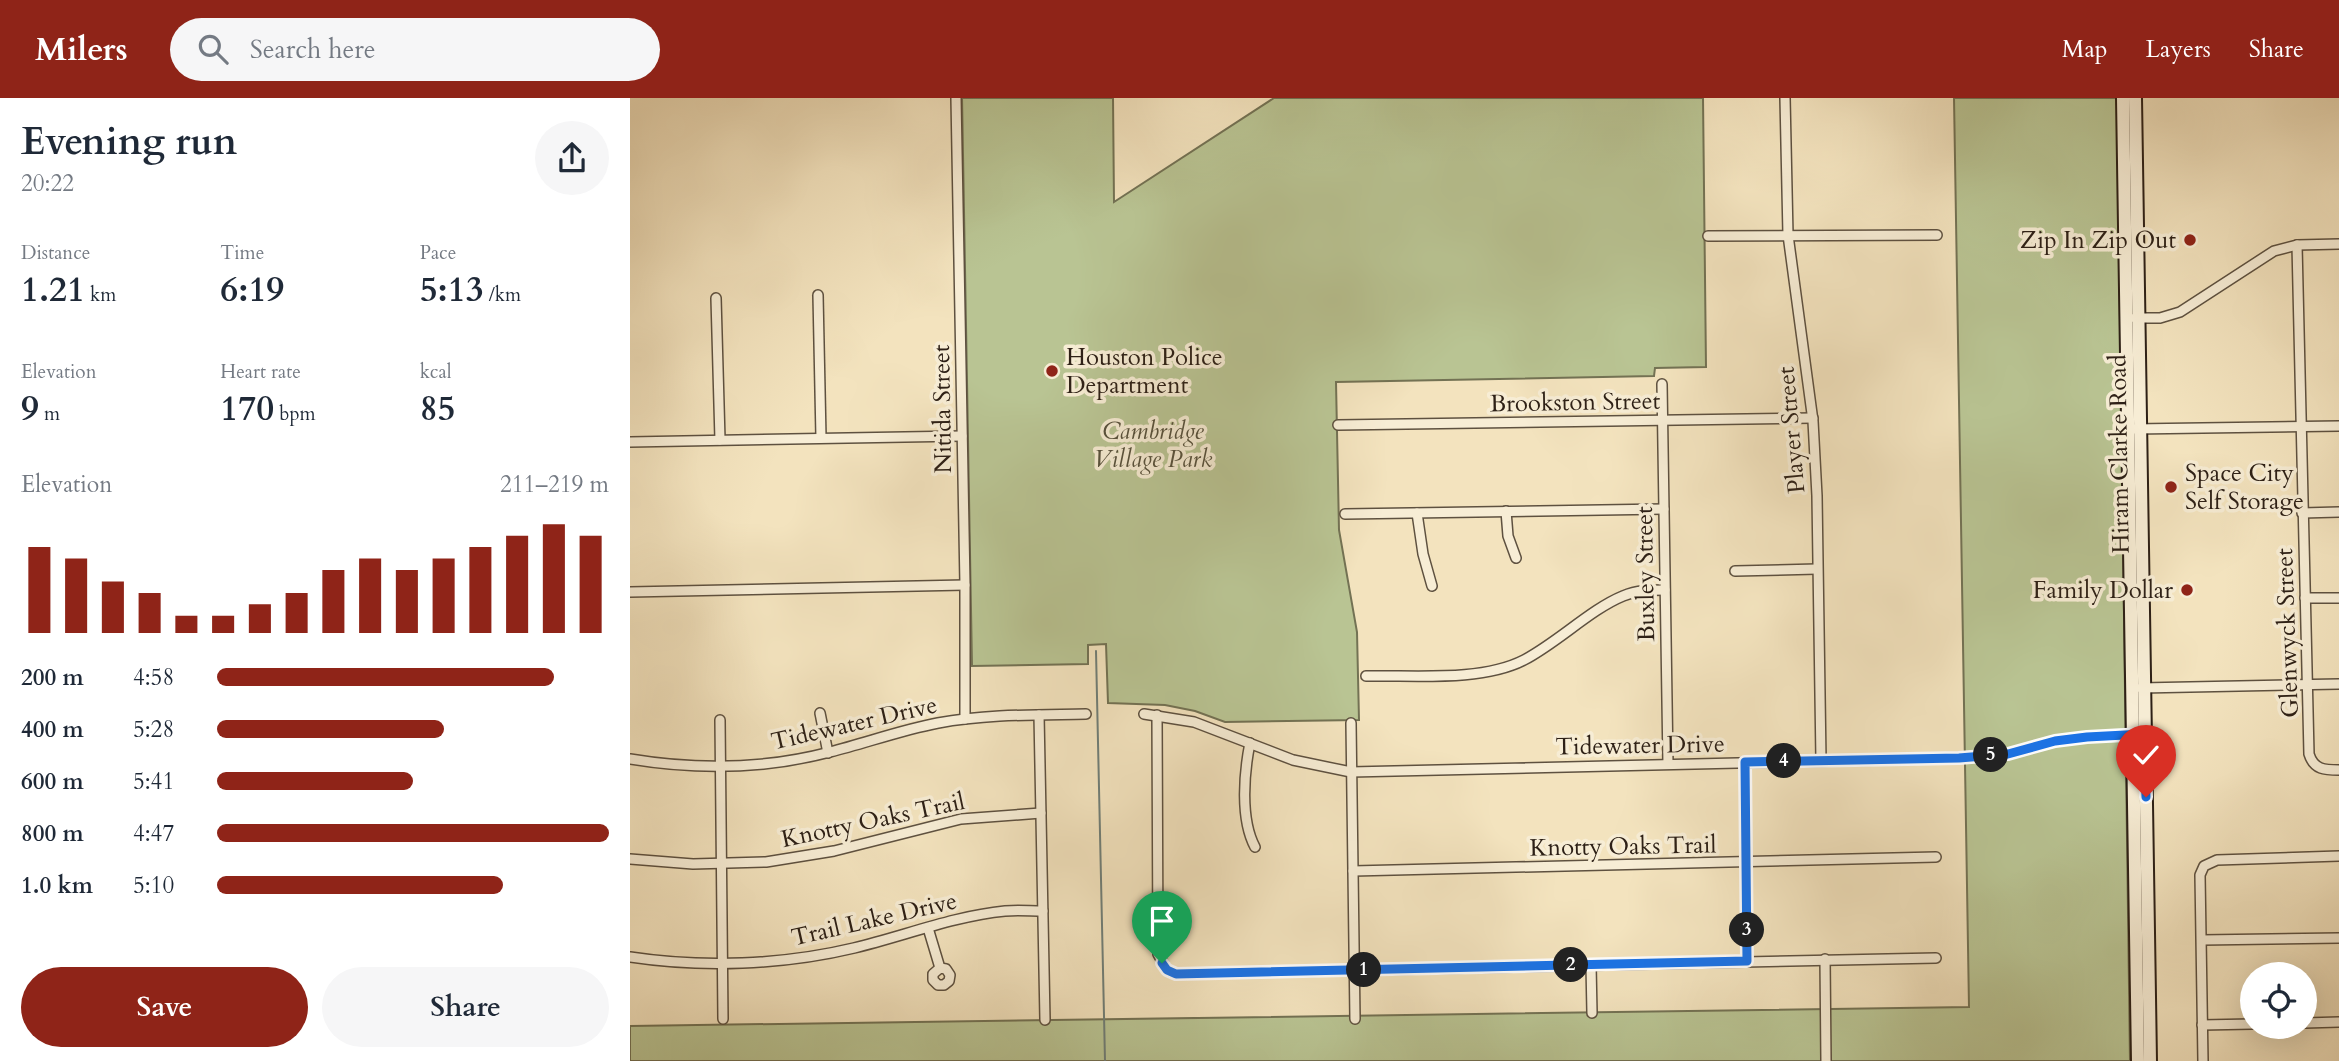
<!DOCTYPE html>
<html lang="en">
<head>
<meta charset="utf-8">
<style>
	body { margin:0; font-family:Cardo,serif; background:#f6f6f7; color:#1f2937; height:100vh; display:flex; flex-direction:column; font-size:26px; white-space:nowrap }
	* { box-sizing:border-box; margin:0 }
	p { font-size:23px; color:#747a83 }
	.icon { flex:none; width:38px; height:38px; fill:none; stroke:currentColor; stroke-width:2; stroke-linecap:round; stroke-linejoin:round }
	.map { position:relative; flex:1; overflow:hidden }
	.panel { display:flex; flex-direction:column; background:#fff; width:630px }
	.panel>* { flex:none }
	.tools { position:absolute; left:1610px; top:864px; display:grid; gap:14px }
	.tools a { display:grid; place-items:center; width:77px; height:77px; border-radius:50%; background:#fff; box-shadow:0 7px 28px #0002; font-size:35px }
	.pin { position:absolute; display:grid; place-items:center; width:60px; height:60px; color:#fff; margin:-72px -30px; border-radius:50% 50% 50% 0; rotate:-45deg; box-shadow:0 0 7px #0007 }
	.pin .icon { rotate:45deg }
	.km { position:absolute; width:35px; height:35px; margin:-18px; border-radius:50%; background:#222; color:#fff; font-size:19px; line-height:35px; text-align:center }
	.round { display:grid; place-items:center; flex:none; width:74px; height:74px; border-radius:37px; background:#f6f6f7 }
	.overview { display:flex; align-items:center; justify-content:space-between; height:119px; padding:0 21px }
	h1 { font-size:38px; font-weight:700; line-height:52px }
	.figures { display:grid; grid-template-columns:repeat(3,1fr); gap:10px; height:119px; padding:7px 21px }
	.figures div { display:grid; align-content:center }
	.figures b { font-size:35px; font-weight:700 }
	.figures small { font-size:19px; font-weight:400 }
	.figures p { font-size:19px }
	.chart { height:196px; padding:14px 21px }
	.chart p { display:flex; justify-content:space-between }
	.chart svg { width:100%; height:126px; margin-top:7px; stroke:#8f2418; stroke-width:6 }
	.primary-button { display:flex; gap:14px; margin-top:auto; padding:14px 21px }
	.primary-button a { flex:1; height:80px; border-radius:42px; background:#8f2418; color:#fff; font-size:28px; font-weight:700; line-height:80px; text-align:center }
	.primary-button a+a { background:#f6f6f7; color:#1f2937 }
	ul { padding:0 21px; list-style:none; font-size:23px }
	li { display:grid; grid-template-columns:112px 84px 1fr; align-items:center; height:52px }
	li i { height:18px; border-radius:9px; background:#8f2418 }
	header { display:flex; align-items:center; gap:42px; box-sizing:border-box; height:98px; padding:0 35px; background:#8f2418; color:#fff }
	header strong { font-size:33px }
	nav { display:flex; gap:38px; margin-inline-start:auto; font-size:24px }
	.search { width:490px; height:63px; background:#f6f6f7; display:flex; align-items:center; gap:18px; box-sizing:border-box; padding:0 24px; border-radius:38px; color:#747a83; font-size:26px }
	main { display:flex; flex:1; min-height:0 }
	.map>svg:first-child { display:block }
	.green { fill:#b9c493; stroke:#737254; stroke-width:2 }
	.lines { fill:none; stroke-linecap:round; stroke-linejoin:round }
	.stream { stroke:#707e77; stroke-width:2 }
	.street-casing { stroke:#5e5140; stroke-width:12 }
	.secondary-casing { stroke:#2d2016; stroke-width:16 }
	.street { stroke:#f7edd5; stroke-width:9 }
	.secondary { stroke:#f7edd5; stroke-width:12 }
	.route-casing { stroke:#fff; stroke-width:14 }
	.route { stroke:#1a73e8; stroke-width:9 }
	.poi-dot { fill:#8f2418; stroke:#f7edd5; stroke-width:2.5 }
	.labels { text-anchor:middle; stroke-width:7; stroke-linejoin:round; paint-order:stroke }
	.poi-label { font-size:24px; fill:#2d2016; stroke:#f7edd5; text-anchor:end }
	.street-label { font-size:24px; fill:#2d2016; stroke:#f7edd5 }
	.park-label { font-size:24px; font-style:italic; fill:#57513c; stroke:#f7edd5 }
</style>
</head>
<body>
<header>
<strong>Milers</strong>
<div class="search"><svg class="icon" aria-label="search" viewBox="0 0 24 24"><circle cx="10" cy="10" r="6"/><path d="M15 15l6 6"/></svg>Search here</div>
<nav><a>Map</a><a>Layers</a><a>Share</a></nav>
</header>
<main>
<section class="panel">
<div class="overview"><div><h1>Evening run</h1><p>20:22</p></div><a class="round"><svg class="icon" aria-label="share" viewBox="0 0 24 24"><path d="M12 15V3M7 8l5-5 5 5M5 13v7h14v-7"/></svg></a></div>
<div class="figures">
<div><p>Distance</p><b>1.21<small> km</small></b></div>
<div><p>Time</p><b>6:19</b></div>
<div><p>Pace</p><b>5:13<small> /km</small></b></div>
</div>
<div class="figures">
<div><p>Elevation</p><b>9<small> m</small></b></div>
<div><p>Heart rate</p><b>170<small> bpm</small></b></div>
<div><p>kcal</p><b>85</b></div>
</div>
<div class="chart"><p><span>Elevation</span>211–219 m</p>
<svg viewBox="0 0 160 44" preserveAspectRatio="none"><path d="M5 44V14M15 44V18M25 44V26M35 44V30M45 44V38M55 44V38M65 44V34M75 44V30M85 44V22M95 44V18M105 44V22M115 44V18M125 44V14M135 44V10M145 44V6M155 44V10"/></svg>
</div>
<ul>
<li><b>200 m</b>4:58<i style="width:86%"></i></li>
<li><b>400 m</b>5:28<i style="width:58%"></i></li>
<li><b>600 m</b>5:41<i style="width:50%"></i></li>
<li><b>800 m</b>4:47<i style="width:100%"></i></li>
<li><b>1.0 km</b>5:10<i style="width:73%"></i></li>
</ul>
<div class="primary-button"><a>Save</a><a>Share</a></div>
</section>
<div class="map">
<svg width="1709" height="963" viewBox="0 0 1709 963">
	<rect width="100%" height="100%" fill="#f3e3be"/>
	<filter id="stains"><feTurbulence type="fractalNoise" baseFrequency=".00286" numOctaves="4"/><feColorMatrix values="0 0 0 0 .2 0 0 0 0 .09 0 0 0 0 .02 0 0 0 .5 -.17"/></filter>
	<radialGradient id="worn" r=".72"><stop offset=".6" stop-color="#630" stop-opacity="0"/><stop offset="1" stop-color="#630" stop-opacity=".3"/></radialGradient>
	<!-- green -->
	<g class="green">
		<polygon points="332,0 483,0 484,104 644,0 1073,0 1076,269 1025,270 1024,278 706,284 709,432 727,534 729,622 595,624 565,613 535,607 478,605 476,546 458,547 458,566 342,568"/>
		<polygon points="1324,0 1487,0 1500,963 0,963 0,928 1339,909"/>
	</g>
	<g class="lines">
		<!-- stream -->
		<polyline class="stream" points="466,553 475,963"/>
		<defs>
			<g id="street">
				<polyline points="326,0 335,487 335,621"/>
				<polyline points="1155,0 1158,137 1183,323 1187,398 1191,662"/>
				<polyline points="1078,138 1307,137"/>
				<path d="M1667 147 1679 656C1684 672 1695 672 1709 672"/>
				<polyline points="188,197 191,340"/>
				<polyline points="86,200 90,342"/>
				<polyline points="1505,220 1530,220 1550,214 1644,153 1667,147 1709,146"/>
				<polyline points="1032,286 1038,666"/>
				<polyline points="708,327 1183,320"/>
				<polyline points="1504,331 1709,328"/>
				<polyline points="0,344 332,338"/>
				<polyline points="876,413 878,438 886,460"/>
				<polyline points="787,415 793,456 802,488"/>
				<polyline points="1672,415 1709,414"/>
				<polyline points="715,416 1034,411"/>
				<polyline points="1105,473 1187,471"/>
				<polyline points="0,494 335,487"/>
				<polyline points="1675,500 1709,500"/>
				<path d="M736 578C784 577 851 584 894 562 927 545 961 511 993 498 1007 492 1021 492 1035 492"/>
				<polyline points="1511,590 1709,586"/>
				<polyline points="190,615 198,655"/>
				<polyline points="514,616 564,624 663,662 721,674 1329,660 1378,656 1425,643 1457,639 1506,637"/>
				<polyline points="409,617 415,922"/>
				<polyline points="527,617 528,856 537,872 546,876 1306,860"/>
				<polyline points="90,622 93,921"/>
				<polyline points="721,625 725,921"/>
				<path d="M620 645C614 675 610 721 625 749"/>
				<path d="M0 661C66 672 135 671 200 654 236 645 271 632 308 625 357 616 407 617 456 616"/>
				<polyline points="1115,664 1117,863"/>
				<polyline points="0,761 63,766 136,764 204,753 331,721 411,715"/>
				<polyline points="723,773 1306,759"/>
				<polyline points="298,830 310,870 316,871 320,877 319,883 314,887 308,887 303,882 303,876 310,870"/>
				<polyline points="1572,842 1709,840"/>
				<path d="M0 859C72 870 153 867 224 850 274 838 324 818 375 813 388 812 400 813 413 813"/>
				<polyline points="1195,861 1196,963"/>
				<polyline points="961,867 962,915"/>
				<polyline points="1675,925 1709,924"/>
				<polyline points="1572,927 1622,926"/>
				<polyline points="1573,963 1570,777 1574,768 1587,762 1709,758"/>
			</g>
			<g id="secondary">
				<polyline points="1493,0 1508,963"/>
				<polyline points="1505,0 1520,963"/>
			</g>
		</defs>
		<!-- street casing -->
		<use href="#street" class="street-casing"/>
		<!-- secondary casing -->
		<use href="#secondary" class="secondary-casing"/>
		<!-- street -->
		<use href="#street" class="street"/>
		<!-- secondary -->
		<use href="#secondary" class="secondary"/>
	</g>
	<g class="lines">
		<defs>
			<polyline id="route" points="532,865 537,872 546,876 1117,863 1115,664 1329,660 1378,656 1425,643 1457,639 1514,636 1516,699"/>
		</defs>
		<!-- route casing -->
		<use href="#route" class="route-casing"/>
		<!-- route -->
		<use href="#route" class="route"/>
	</g>
	<!-- markers -->
	<g class="poi-dot">
		<circle cx="1560" cy="142" r="7"/>
		<circle cx="422" cy="273" r="7"/>
		<circle cx="1541" cy="389" r="7"/>
		<circle cx="1557" cy="492" r="7"/>
	</g>
	<g class="labels">
		<!-- poi labels -->
		<g class="poi-label">
			<text x="1546" y="150">Zip In Zip Out</text>
			<text x="436" y="267" text-anchor="start">Houston Police<tspan x="436" dy="28">Department</tspan></text>
			<text x="1555" y="383" text-anchor="start">Space City<tspan x="1555" dy="28">Self Storage</tspan></text>
			<text x="1543" y="500">Family Dollar</text>
		</g>
		<!-- street labels -->
		<g class="street-label">
			<text transform="translate(945 304) rotate(-1)" y="8">Brookston Street</text>
			<text transform="translate(312 311) rotate(-91)" y="8">Nitida Street</text>
			<text transform="translate(1161 332) rotate(-95)" y="8">Player Street</text>
			<text transform="translate(1489 356) rotate(-91)" y="8">Hiram Clarke Road</text>
			<text transform="translate(1015 476) rotate(-91)" y="8">Buxley Street</text>
			<text transform="translate(1657 535) rotate(-92)" y="8">Glenwyck Street</text>
			<text transform="translate(224 625) rotate(-13)" y="8">Tidewater Drive</text>
			<text transform="translate(1010 647) rotate(-1)" y="8">Tidewater Drive</text>
			<text transform="translate(243 722) rotate(-12)" y="8">Knotty Oaks Trail</text>
			<text transform="translate(993 748) rotate(-1)" y="8">Knotty Oaks Trail</text>
			<text transform="translate(244 821) rotate(-13)" y="8">Trail Lake Drive</text>
		</g>
		<!-- park labels -->
		<g class="park-label">
			<text x="523" y="341">Cambridge<tspan x="523" dy="28">Village Park</tspan></text>
		</g>
	</g>
	<rect width="100%" height="100%" filter="url(#stains)"/>
	<rect width="100%" height="100%" fill="url(#worn)"/>
</svg>
<div class="tools">
<a><svg class="icon" aria-label="locate" viewBox="0 0 24 24"><circle cx="12" cy="12" r="6"/><path d="M12 2v4M12 18v4M2 12h4M18 12h4"/></svg></a>
</div>
<div class="pin" style="left:532px;top:865px;background:#1e9e55"><svg class="icon" aria-label="arrive" viewBox="0 0 24 24"><path d="M6 21V4h12l-3 4 3 4H6"/></svg></div>
<div class="pin" style="left:1516px;top:699px;background:#d93025"><svg class="icon" aria-label="check" viewBox="0 0 24 24"><path d="M5 12l5 5 9-10"/></svg></div>
<b class="km" style="left:734px;top:872px">1</b>
<b class="km" style="left:941px;top:867px">2</b>
<b class="km" style="left:1117px;top:832px">3</b>
<b class="km" style="left:1154px;top:663px">4</b>
<b class="km" style="left:1361px;top:657px">5</b>
</div>
</main>
</body>
</html>
